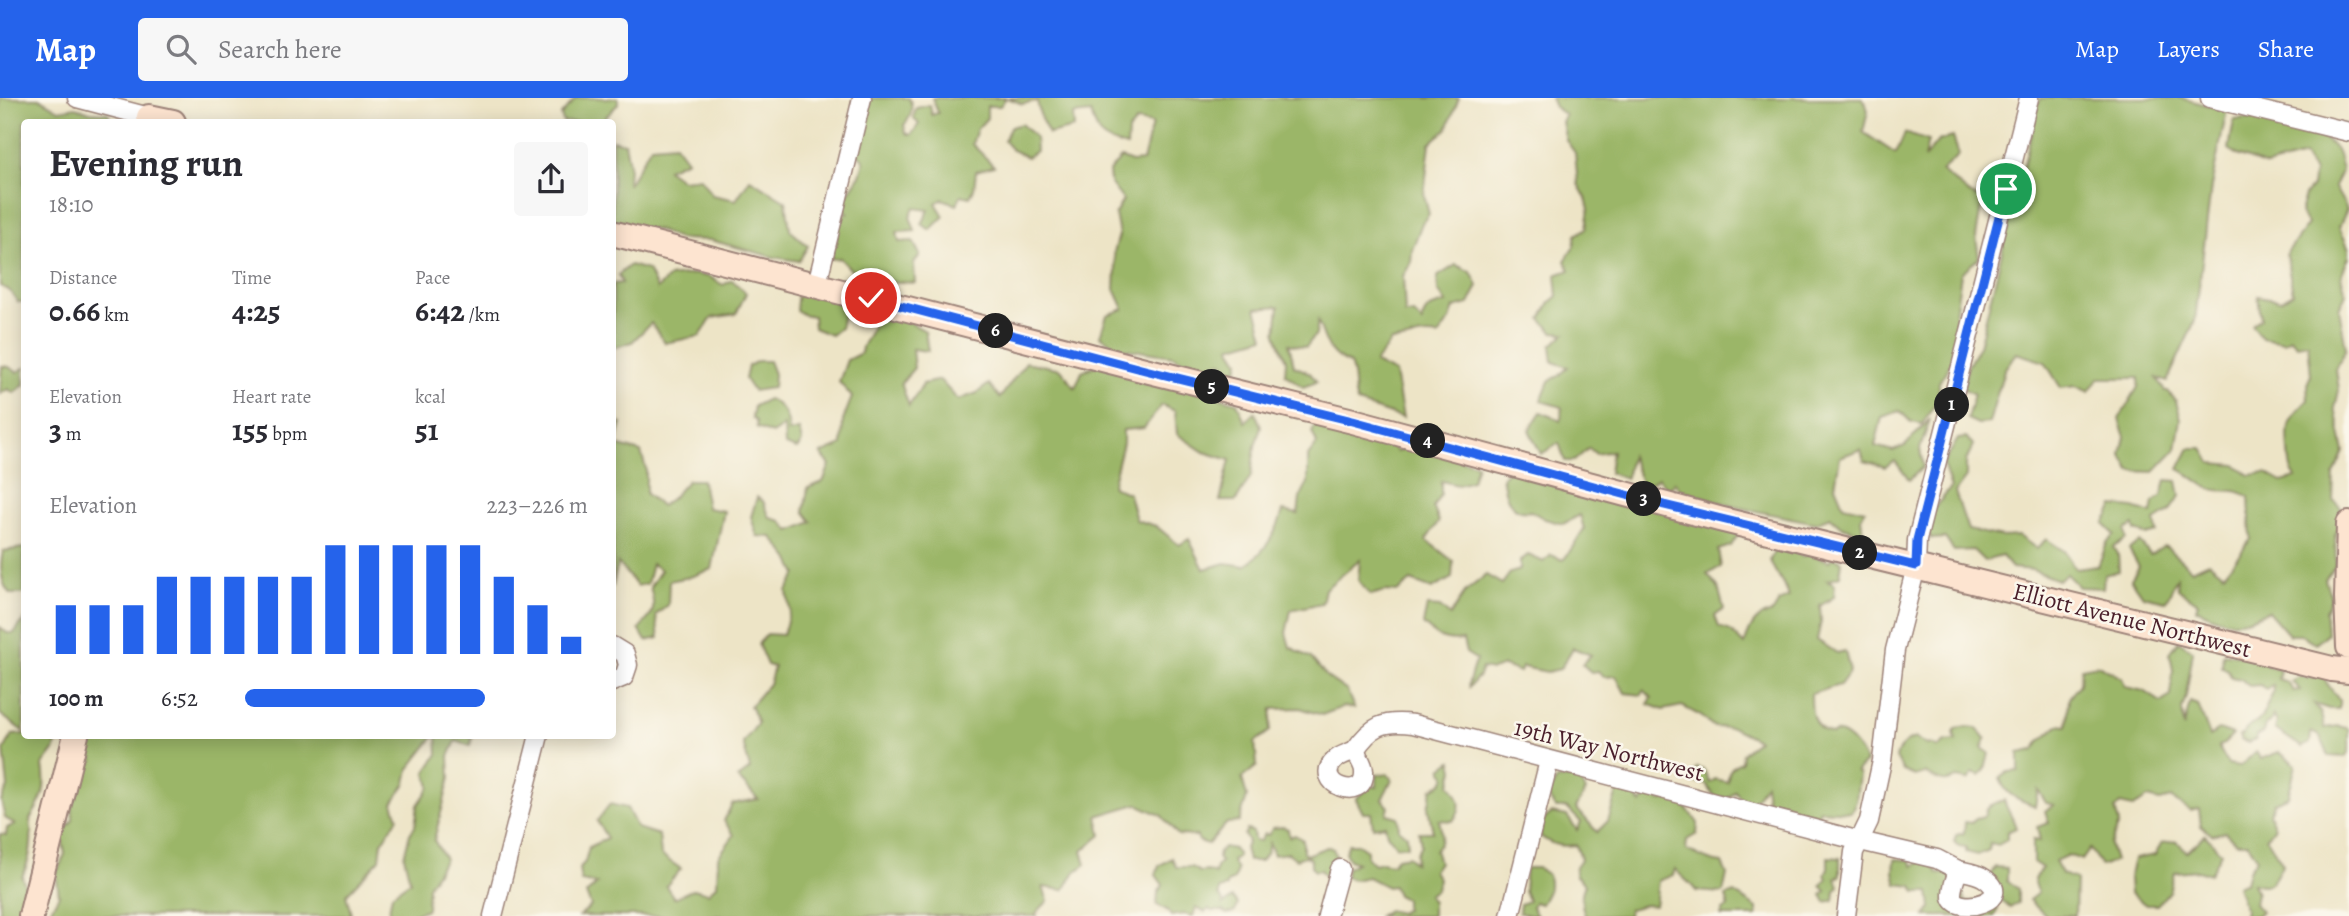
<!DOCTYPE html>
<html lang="en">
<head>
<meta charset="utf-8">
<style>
	body { margin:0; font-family:Alegreya,serif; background:#f7f7f7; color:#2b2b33; height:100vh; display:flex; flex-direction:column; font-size:26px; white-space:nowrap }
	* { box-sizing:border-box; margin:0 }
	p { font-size:23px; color:#7c7c81 }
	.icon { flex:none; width:38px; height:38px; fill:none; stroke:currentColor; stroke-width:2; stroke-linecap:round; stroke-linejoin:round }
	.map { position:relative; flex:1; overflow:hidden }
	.details { position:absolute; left:21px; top:21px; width:595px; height:620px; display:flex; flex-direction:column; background:#fff; border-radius:7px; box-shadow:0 4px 18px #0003 }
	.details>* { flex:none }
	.pin { position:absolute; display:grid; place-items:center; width:60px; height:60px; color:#fff; margin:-30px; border:4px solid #fff; border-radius:50%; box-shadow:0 2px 7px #0007 }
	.km { position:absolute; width:35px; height:35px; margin:-18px; border-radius:50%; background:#222; color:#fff; font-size:19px; line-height:35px; text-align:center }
	.round { display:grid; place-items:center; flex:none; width:74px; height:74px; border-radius:7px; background:#f7f7f7 }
	.head { display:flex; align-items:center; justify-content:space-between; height:119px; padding:0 28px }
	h1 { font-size:38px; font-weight:700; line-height:52px }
	.stats { display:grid; grid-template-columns:repeat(3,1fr); gap:10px; height:119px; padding:7px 28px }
	.stats div { display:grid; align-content:center }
	.stats b { font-size:30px; font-weight:700 }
	.stats small { font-size:19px; font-weight:400 }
	.stats p { font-size:19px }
	.chart { height:196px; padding:14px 28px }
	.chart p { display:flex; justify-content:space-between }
	.chart svg { width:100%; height:126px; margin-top:7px; stroke:#2563eb; stroke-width:6 }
	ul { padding:0 28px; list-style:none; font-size:23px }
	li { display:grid; grid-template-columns:112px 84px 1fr; align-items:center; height:52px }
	li i { height:18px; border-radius:9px; background:#2563eb }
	header { display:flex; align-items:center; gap:42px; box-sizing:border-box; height:98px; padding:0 35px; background:#2563eb; color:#fff }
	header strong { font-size:33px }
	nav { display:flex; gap:38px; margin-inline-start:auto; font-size:24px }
	.search { width:490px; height:63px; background:#f7f7f7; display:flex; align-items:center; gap:18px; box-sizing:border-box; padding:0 24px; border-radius:7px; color:#7c7c81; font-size:26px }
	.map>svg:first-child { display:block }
	.forest { fill:#9bb668; stroke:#726a4a; stroke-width:2 }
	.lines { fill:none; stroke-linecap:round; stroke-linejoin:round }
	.street-casing { stroke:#9c8278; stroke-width:21 }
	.secondary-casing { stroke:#9c8278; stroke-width:28 }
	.street { stroke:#fff; stroke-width:18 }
	.secondary { stroke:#fde4d0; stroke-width:24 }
	.route-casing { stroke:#fff; stroke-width:14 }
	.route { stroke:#2563eb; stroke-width:9 }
	.labels { text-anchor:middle; stroke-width:5; stroke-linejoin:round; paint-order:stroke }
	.street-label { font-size:24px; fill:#4a1f2b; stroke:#fbf7ec }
</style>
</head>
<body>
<header>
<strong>Map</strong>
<div class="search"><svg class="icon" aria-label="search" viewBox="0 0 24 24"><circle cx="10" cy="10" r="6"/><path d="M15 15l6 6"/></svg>Search here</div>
<nav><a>Map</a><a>Layers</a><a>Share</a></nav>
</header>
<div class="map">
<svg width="2349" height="818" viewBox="0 0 2349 818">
	<rect width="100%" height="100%" fill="#fbf7ec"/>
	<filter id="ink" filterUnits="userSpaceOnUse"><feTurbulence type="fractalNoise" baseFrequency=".0143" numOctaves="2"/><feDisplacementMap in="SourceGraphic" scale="14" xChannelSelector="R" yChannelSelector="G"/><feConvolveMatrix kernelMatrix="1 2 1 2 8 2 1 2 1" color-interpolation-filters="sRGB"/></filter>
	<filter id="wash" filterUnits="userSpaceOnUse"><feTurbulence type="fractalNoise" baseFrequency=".00686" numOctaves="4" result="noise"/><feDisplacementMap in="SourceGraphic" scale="28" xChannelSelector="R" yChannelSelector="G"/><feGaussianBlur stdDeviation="1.57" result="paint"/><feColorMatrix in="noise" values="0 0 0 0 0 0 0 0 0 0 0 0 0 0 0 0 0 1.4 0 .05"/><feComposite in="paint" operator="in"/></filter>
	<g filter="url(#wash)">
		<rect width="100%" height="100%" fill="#ede4c6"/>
		<!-- forest -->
		<g class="forest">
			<polygon points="0,0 39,0 59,12 76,9 90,14 108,15 111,24 24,24 24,204 18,204 9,192 0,188"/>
			<polygon points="576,0 618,0 618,6 601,24 563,24 561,17"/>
			<path d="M862 0H909C914 10 912 18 904 27L906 35 911 37 919 26 913 20 916 10 930 7 932 17 938 15 932 0H1006L1000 8H987V20L977 31 972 46 994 68 976 73 974 91 970 99 961 97 957 107 943 101 936 105 944 118 930 132 922 126 929 112 914 110 910 119 915 133 897 134 899 144 913 143 920 157 914 165 915 185 884 183 875 172 864 182 854 175 840 160 831 161V148L836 147 838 120 848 115 839 109 860 77 864 62 856 54Z"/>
			<path d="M1008 0H1459L1447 31 1430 45 1424 97 1429 116 1422 125 1412 152 1411 165 1403 178 1405 216H1414L1422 224C1424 210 1433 208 1446 205L1438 193 1437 179 1456 167 1471 174 1478 188 1469 206 1454 210 1450 222 1438 238C1416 234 1412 243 1391 243L1375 265 1395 275 1403 320 1357 305C1352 290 1356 278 1350 266 1327 257 1326 244 1318 223L1316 236 1306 249 1289 246 1294 268 1310 275 1317 284 1303 289 1285 276 1286 262 1276 236 1279 208 1256 210 1264 239 1230 249 1239 263 1236 275 1222 264 1196 269 1173 258 1120 250 1100 238 1107 217 1124 211 1115 191 1116 172 1114 154 1119 137 1115 116 1123 102 1110 85 1109 73 1121 60 1132 64 1143 63 1152 26 1137 23 1128 33 1127 49C1102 43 1098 40 1091 15L1073 17 1074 30 1049 36 1041 21 1037 3 1022 6Z"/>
			<polygon points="1551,0 1862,0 1865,3 1868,13 1863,34 1896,56 1905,35 1928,43 1924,60 1938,43 1953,39 1959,57 1941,73 1970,96 1982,103 1976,139 1979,160 1961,175 1955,217 1958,233 1952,263 1938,286 1938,302 1922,326 1911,324 1900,313 1882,319 1875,348 1893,353 1905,348 1930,321 1920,351 1923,369 1909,382 1895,363 1885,369 1864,363 1861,351 1840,359 1835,388 1843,407 1865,412 1861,420 1863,435 1842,429 1830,419 1815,425 1732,408 1679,391 1675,384 1669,392 1658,380 1643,390 1631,358 1626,380 1609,375 1612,353 1596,356 1589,350 1574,363 1565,363 1559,345 1541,356 1529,332 1541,314 1561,323 1562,309 1541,303 1549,283 1559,278 1568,269 1553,264 1551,248 1565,235 1553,234 1541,221 1550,205 1558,198 1556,177 1570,172 1565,163 1574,148 1576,137 1586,130 1589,111 1586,100 1578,86 1575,55 1566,42 1562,24 1565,17 1555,9"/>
			<polygon points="2040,0 2180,0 2227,12 2211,89 2195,223 2167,284 2157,280 2165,293 2168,293 2176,303 2181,321 2176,351 2154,374 2130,373 2121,356 2125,339 2119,321 2138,289 2139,280 2099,280 2089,294 2076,288 2061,290 2045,264 2016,255 2004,272 1989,325 1978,326 1967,321 1974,296 1962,290 1968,268 1979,248"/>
			<path d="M2259 20C2284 29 2318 28 2335 51 2339 56 2340 66 2342 72L2334 88 2347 111 2339 129 2349 151V158L2341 178 2346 196 2339 210 2346 250 2336 271 2339 292 2335 310 2344 354 2334 376 2333 402 2346 415 2335 436 2336 467 2325 481 2331 501 2325 513 2327 535 2316 546 2302 537H2289L2268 513C2236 529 2227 525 2196 511L2198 505 2178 491 2177 480 2166 503 2143 498 2131 481 2139 469 2129 451 2140 444 2150 457 2165 448 2192 472 2209 464 2224 476 2251 441 2249 399C2232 387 2220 397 2207 389 2197 384 2190 376 2179 371L2190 350H2203L2211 365 2236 367 2250 377 2266 375 2282 384 2296 380C2289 370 2290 364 2289 353 2287 325 2287 323 2308 302L2307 286 2311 277 2308 245 2297 247 2290 240 2284 244 2262 240 2252 227 2261 220 2258 198 2281 202 2293 195 2286 156 2308 126 2300 115 2305 97 2312 88 2314 74 2304 58 2267 68 2237 57 2229 51 2234 22Z"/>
			<polygon points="1021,26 1035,39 1036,53 1027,59 1012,52 1004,43 1010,29"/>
			<polygon points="612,42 625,45 629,66 628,87 651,48 675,46 687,62 667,71 682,82 700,80 712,97 736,102 750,81 786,103 790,132 808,148 799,163 773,159 710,142 679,141 657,132 630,129 613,122"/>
			<polygon points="630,167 648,172 657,191 669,179 694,176 710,179 723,187 732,182 746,195 736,216 712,220 700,238 665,245 651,225 632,244 613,250 613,186 622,185 618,177"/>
			<polygon points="835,190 843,217 840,230 831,237 814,230 813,218 806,218 796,212 798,193"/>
			<path d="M881 213 902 220 925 233 928 253 912 251 914 270 901 285 909 308 923 286 940 282 958 302 977 295 989 286 1000 300 1026 264 1061 271 1075 290 1082 274 1097 266 1237 304 1245 324 1255 314 1261 328 1255 348 1251 378 1236 403H1220L1230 362 1204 354 1177 336 1175 313 1162 307 1144 330 1123 332V345L1112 388 1129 396 1136 422 1156 428 1179 447 1189 441 1204 471 1226 465 1245 468C1264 455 1276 436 1283 413L1298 416 1300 400 1308 384V358L1317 346 1312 334 1316 324 1382 336 1397 354 1409 348 1477 366 1472 383 1458 387 1441 383V397L1433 409 1439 423 1426 442 1453 463 1452 480 1432 491 1411 483 1397 494 1386 493 1370 497 1358 482 1360 462 1325 491 1322 505 1291 512 1286 535 1290 549 1311 560 1327 579 1347 593 1354 610 1343 609 1322 617 1300 610 1272 611 1270 633 1255 644 1257 668 1242 680 1247 699 1239 724 1227 725 1208 746 1199 743 1197 738 1178 737 1161 717 1137 706 1097 718 1101 737 1082 753 1086 766 1074 775 1064 792 1043 789 1048 803 1036 815 1037 818H580L591 808 586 796 597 786 581 783 579 771 585 764 589 749 607 740 597 723 610 706 627 710 637 730 659 737 661 757 681 771 666 788 674 800 694 791 708 795 717 787 718 759 734 737 724 723 732 706 758 701 738 680 750 671 743 645 758 625 750 608 769 586 774 569 767 567 758 546 767 536 783 537 790 512 787 493 797 476 789 460 772 439 757 438 751 419 757 399 763 403 770 420 781 423 790 433 812 424 804 413 808 390 823 384 830 367 821 356 842 347 843 322 852 299 839 284 847 262 861 255 862 249Z"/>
			<polygon points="758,263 769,263 774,276 773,290 753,293 745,281 748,268"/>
			<polygon points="2,268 9,269 17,274 24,270 24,287 14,295 8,291 0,296"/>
			<path d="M768 301C783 308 788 317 789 334L799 332 802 344 797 351 785 347 784 328 772 336 757 330 756 323 752 320 754 308Z"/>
			<path d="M613 323 622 326 616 347 641 354 646 371V396L661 408 672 400 688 382H702L707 410 724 413 712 471 690 479 669 483 668 507 656 517 659 540 646 543 639 531C655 515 656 511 650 489L661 472 652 466 647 486 637 488 618 465 613 489Z"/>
			<polygon points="1966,340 1974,347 1966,363 1966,379 1955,394 1968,432 2003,439 2019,438 2037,451 2046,441 2064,453 2076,471 2098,468 2107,445 2115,437 2104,426 2114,408 2133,410 2152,416 2154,404 2162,398 2166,382 2177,383 2180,398 2169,414 2155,423 2157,434 2147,437 2135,433 2134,427 2125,432 2126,441 2114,449 2118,456 2119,473 2104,477 2103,490 2079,489 2066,476 2058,482 2032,472 2012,470 2002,458 1984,463 1973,452 1954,453 1945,440 1931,441 1926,430 1929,416 1951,390 1943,366 1958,341"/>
			<path d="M1517 361 1739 435 1731 448 1718 452 1721 469 1707 476 1718 489 1724 511 1715 518 1719 529 1731 533 1744 547C1750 530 1753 519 1773 514L1779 504 1789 499C1785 484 1774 476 1770 462L1776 450 1792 449 1802 459 1810 456 1829 463 1833 459 1842 463 1840 478 1827 482 1835 486 1834 499 1820 508 1821 523 1817 542 1837 555 1845 553 1850 573 1840 587 1811 596C1811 611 1811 629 1828 635 1838 639 1828 633 1839 635 1852 639 1860 653 1866 664L1856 674 1859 676 1856 703 1851 714 1820 712 1818 717 1806 720 1788 713 1786 706 1779 709 1767 705 1765 686 1755 702H1742L1735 693 1729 700 1715 699 1706 686 1695 684 1691 678 1697 670 1704 672 1710 685 1715 681 1728 684C1727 673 1732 668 1741 664L1742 655 1758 642 1734 630 1714 629 1701 618 1682 608 1663 612 1648 606 1652 600 1644 592 1642 597 1625 595 1616 578 1605 579 1598 573 1591 574 1582 566 1591 557 1573 550 1560 571 1547 574 1522 569 1520 574 1504 568 1492 572 1482 570 1479 578 1469 589 1468 586C1472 577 1471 570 1477 562L1466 555 1463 542C1443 545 1437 539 1423 526L1427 508 1440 509 1450 518 1465 494 1486 477 1502 486 1510 475 1520 472V463L1528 457 1544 464 1551 457 1563 462C1572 452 1576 442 1584 431L1580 417 1563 426 1545 421 1531 413C1509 417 1505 396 1502 379Z"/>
			<path d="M24 450V496H10C0 484 0 467 3 453Z"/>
			<polygon points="24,522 24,634 0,616 0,529 7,535 14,535"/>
			<path d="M2179 543 2193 553 2186 598 2182 611 2184 629 2190 604 2198 607 2210 638 2219 632 2233 637 2224 646 2218 648 2228 666 2240 668 2256 654 2261 661 2279 654 2296 667 2288 698 2274 704 2269 715 2275 730 2266 739 2283 766C2272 783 2274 791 2253 785L2257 795 2255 806 2261 813 2256 818H2244L2245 811 2237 788 2246 784 2250 770 2257 760 2248 745H2236L2225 734 2212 737 2201 728 2199 711 2190 713 2171 700 2160 703 2148 700 2133 709 2120 706 2115 711 2119 726 2110 747 2115 763 2101 768 2090 751 2082 762 2068 757 2055 763 2061 776 2076 781 2075 818H2046L2029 802 2038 795 2034 781 2042 770 2033 764V742L2040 743 2037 729 2049 725 2045 713 2054 707 2046 705 2038 692 2035 708C2019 701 2005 698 2000 680L2008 674 2019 673V655L2034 652 2040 643 2058 627 2067 628 2069 600 2080 586 2081 570 2098 567 2122 580 2125 589 2144 593 2161 604 2171 598 2173 572 2170 555Z"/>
			<polygon points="2223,555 2260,560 2267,568 2280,572 2278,581 2287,584 2293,593 2300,592 2291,583 2300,578 2309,580 2321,577 2339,602 2339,611 2329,611 2314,606 2321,616 2324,630 2339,628 2349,631 2349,653 2345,659 2329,658 2320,638 2311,634 2310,645 2302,649 2275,631 2277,624 2273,617 2270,625 2265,627 2263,634 2256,638 2256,642 2248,645 2241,642 2239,638 2243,636 2248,629 2261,620 2274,593 2273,587 2267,592 2260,587 2249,588 2241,581 2231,579 2228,572 2222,569"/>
			<path d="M1967 629 1976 630 1986 641 1982 650 1989 655 1985 672 1980 678 1973 675 1968 682 1956 680C1945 687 1935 681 1925 675L1915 678 1903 673 1896 660C1899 649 1904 644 1915 640L1927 647 1931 646 1938 650 1945 644 1956 643 1954 635 1956 631Z"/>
			<path d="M24 636 57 637 55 651 43 667C47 692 43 701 30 721 33 743 31 759 22 779L25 787 19 818H0V736L6 737 7 730 15 726 5 720 1 703 8 689 4 652 12 637Z"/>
			<polygon points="95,637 435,637 409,671 406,685 393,705 398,720 382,744 380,761 346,797 351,815 349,818 47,818 59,797 56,776 65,756 61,736 73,722 71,697 93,662 87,654"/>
			<polygon points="437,637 473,637 470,648 456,643 449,658 450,680 434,742 445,761 428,788 427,811 408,818 388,818 392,796 410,783 404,758 410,736 415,728 418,707 430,689 426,674 438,656"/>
			<path d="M1452 663 1454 672 1450 686C1460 700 1464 708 1453 723L1439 722C1442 734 1444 742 1435 752L1439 764 1433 773 1438 780 1436 792 1428 797 1432 804V818H1379L1388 812 1400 815 1405 811V801L1397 797 1393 788 1387 789 1368 779 1354 782 1346 779 1347 770 1357 765 1349 762 1345 754 1349 746H1358L1367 752V760L1374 766 1381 764 1392 766 1397 760 1408 758 1415 765 1416 755 1421 747 1419 734H1433L1428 710 1432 691 1443 685 1446 679 1442 670Z"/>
			<polygon points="1387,675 1392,682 1382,701 1389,709 1387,716 1398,719 1399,732 1407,737 1408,748 1396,748 1387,736 1385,727 1373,729 1371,715 1363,715 1356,701 1369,688 1377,689 1377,677"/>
			<path d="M1577 678 1586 693 1576 710 1597 734 1608 723 1617 694 1631 693 1641 705 1650 697 1662 703 1677 698 1698 725 1697 736 1687 742 1686 752C1701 757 1706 764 1722 765L1727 776 1723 795 1696 793C1690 784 1682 780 1675 771L1673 777 1658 783 1655 808 1645 807 1629 811 1628 818H1585C1581 806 1580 798 1585 786L1575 777 1576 769 1581 761 1576 747C1562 749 1553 748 1540 738L1543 722 1552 715 1567 718 1577 732 1581 724 1567 710H1555L1547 696 1557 682Z"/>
			<path d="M2004 702C2007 713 2013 719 2016 730L2007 734V742L1998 747 1990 745 1989 752 1978 757 1966 754V749L1959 748 1954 744 1956 737 1964 735 1965 724 1972 725 1976 720 1984 718C1987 707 1994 705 2004 702Z"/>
			<polygon points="1283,729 1288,731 1289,739 1295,737 1303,742 1303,754 1306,757 1327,749 1333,750 1337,764 1336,773 1325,779 1320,772 1315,773 1311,768 1311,761 1305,758 1296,761 1288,755 1274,757 1269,745 1267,754 1261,763 1248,763 1245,750 1248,743 1244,737 1247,732 1253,734 1254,742 1260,743 1264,736 1268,737 1273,730"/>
			<polygon points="2205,737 2221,755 2210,776 2198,772 2174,774 2169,794 2157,807 2146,807 2130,795 2129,780 2134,761 2155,757 2162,745 2177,743 2187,754"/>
			<polygon points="1224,749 1234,751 1238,758 1232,763 1237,772 1234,782 1227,785 1227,789 1219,791 1219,798 1222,802 1223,807 1232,800 1238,806 1235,814 1227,816 1223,813 1211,813 1209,811 1205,814 1196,810 1193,818 1184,816 1171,818 1167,812 1157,807 1158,794 1163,787 1156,777 1159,768 1172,760 1176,769 1191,769 1200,774 1207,773 1215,776 1216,769 1221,764 1218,760 1219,754"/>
			<polygon points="1928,758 1938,776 1953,775 1960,787 1965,804 1983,803 1998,811 1994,818 1925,818 1931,810 1929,794 1916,794 1913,788 1897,786 1894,774 1895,761 1910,762 1913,768"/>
			<polygon points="1828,759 1840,760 1840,778 1836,780 1839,788 1835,793 1834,802 1826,804 1822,797 1826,793 1821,788 1827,781 1825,776 1828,770"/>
			<polygon points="1995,769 2007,770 2007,783 2018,791 2018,805 2010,810 1998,799 1988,781"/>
			<path d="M1526 770H1538L1548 777C1551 791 1548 794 1541 806L1534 804 1532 809 1537 818 1519 815 1520 806 1528 803 1524 792Z"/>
			<polygon points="1734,795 1757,810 1757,818 1721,818 1723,812 1729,809 1726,798"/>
		</g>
	</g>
	<g filter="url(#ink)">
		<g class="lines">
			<defs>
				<g id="street">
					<polyline points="77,0 149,19"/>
					<polyline points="2210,0 2349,34"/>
					<polyline points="817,186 862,0"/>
					<polyline points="612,548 625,556 628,567 624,579 612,584"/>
					<path d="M1355 652C1371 628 1384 622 1413 626L1860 743 1937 761 1958 772"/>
					<path d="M1355 652C1358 659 1364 666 1364 673 1366 707 1310 685 1335 662 1340 657 1349 655 1355 652Z"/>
					<path d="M1958 772C1966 774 1977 775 1984 780 2018 802 1957 818 1952 799 1951 790 1956 780 1958 772Z"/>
					<polyline points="493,818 539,637"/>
					<polyline points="1327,818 1340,771"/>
					<polyline points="1510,818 1549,663"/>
					<polyline points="1846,818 1854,754 1869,723 1882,663 1895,552 1916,469 1917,442 2029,0"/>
				</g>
				<g id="secondary">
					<polyline points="149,19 173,24"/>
					<polyline points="612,135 1145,272 1353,323 1719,421 2332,571 2349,573"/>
					<polyline points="2349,426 2347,499 2349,549"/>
					<polyline points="31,818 76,637"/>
				</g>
			</defs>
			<!-- street casing -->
			<use href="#street" class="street-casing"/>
			<!-- secondary casing -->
			<use href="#secondary" class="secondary-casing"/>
			<!-- street -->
			<use href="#street" class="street"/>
			<!-- secondary -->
			<use href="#secondary" class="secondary"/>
		</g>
	</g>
	<g class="lines" filter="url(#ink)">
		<defs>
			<polyline id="route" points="871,200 1145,272 1353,323 1664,407 1916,468 1917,442 2006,91"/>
		</defs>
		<!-- route casing -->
		<use href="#route" class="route-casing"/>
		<!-- route -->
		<use href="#route" class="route"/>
	</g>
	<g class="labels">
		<!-- street labels -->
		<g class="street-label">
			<text transform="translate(2132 522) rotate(14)" y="8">Elliott Avenue Northwest</text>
			<text transform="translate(1609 652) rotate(14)" y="8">19th Way Northwest</text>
		</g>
	</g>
</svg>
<div class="pin" style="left:2006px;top:91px;background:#1e9e55"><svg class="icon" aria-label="arrive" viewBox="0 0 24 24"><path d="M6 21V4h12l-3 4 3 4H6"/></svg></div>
<div class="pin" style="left:871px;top:200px;background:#d93025"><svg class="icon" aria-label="check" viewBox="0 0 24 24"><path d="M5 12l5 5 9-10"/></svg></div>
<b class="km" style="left:1952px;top:307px">1</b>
<b class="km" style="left:1860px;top:455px">2</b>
<b class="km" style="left:1644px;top:401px">3</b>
<b class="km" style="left:1428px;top:343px">4</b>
<b class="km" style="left:1212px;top:289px">5</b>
<b class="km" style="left:996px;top:233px">6</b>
<section class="details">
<div class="head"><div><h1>Evening run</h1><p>18:10</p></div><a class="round"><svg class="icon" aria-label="share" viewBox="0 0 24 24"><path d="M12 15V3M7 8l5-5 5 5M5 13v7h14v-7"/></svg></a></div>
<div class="stats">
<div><p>Distance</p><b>0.66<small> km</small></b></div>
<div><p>Time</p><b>4:25</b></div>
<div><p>Pace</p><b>6:42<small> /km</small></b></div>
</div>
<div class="stats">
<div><p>Elevation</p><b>3<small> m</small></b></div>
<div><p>Heart rate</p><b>155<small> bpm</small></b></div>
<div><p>kcal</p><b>51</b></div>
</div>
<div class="chart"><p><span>Elevation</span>223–226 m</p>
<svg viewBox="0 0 160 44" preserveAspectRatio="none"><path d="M5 44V27M15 44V27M25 44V27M35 44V17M45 44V17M55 44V17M65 44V17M75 44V17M85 44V6M95 44V6M105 44V6M115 44V6M125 44V6M135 44V17M145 44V27M155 44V38"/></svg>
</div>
<ul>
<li><b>100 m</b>6:52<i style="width:70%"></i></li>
</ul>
</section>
</div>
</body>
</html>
